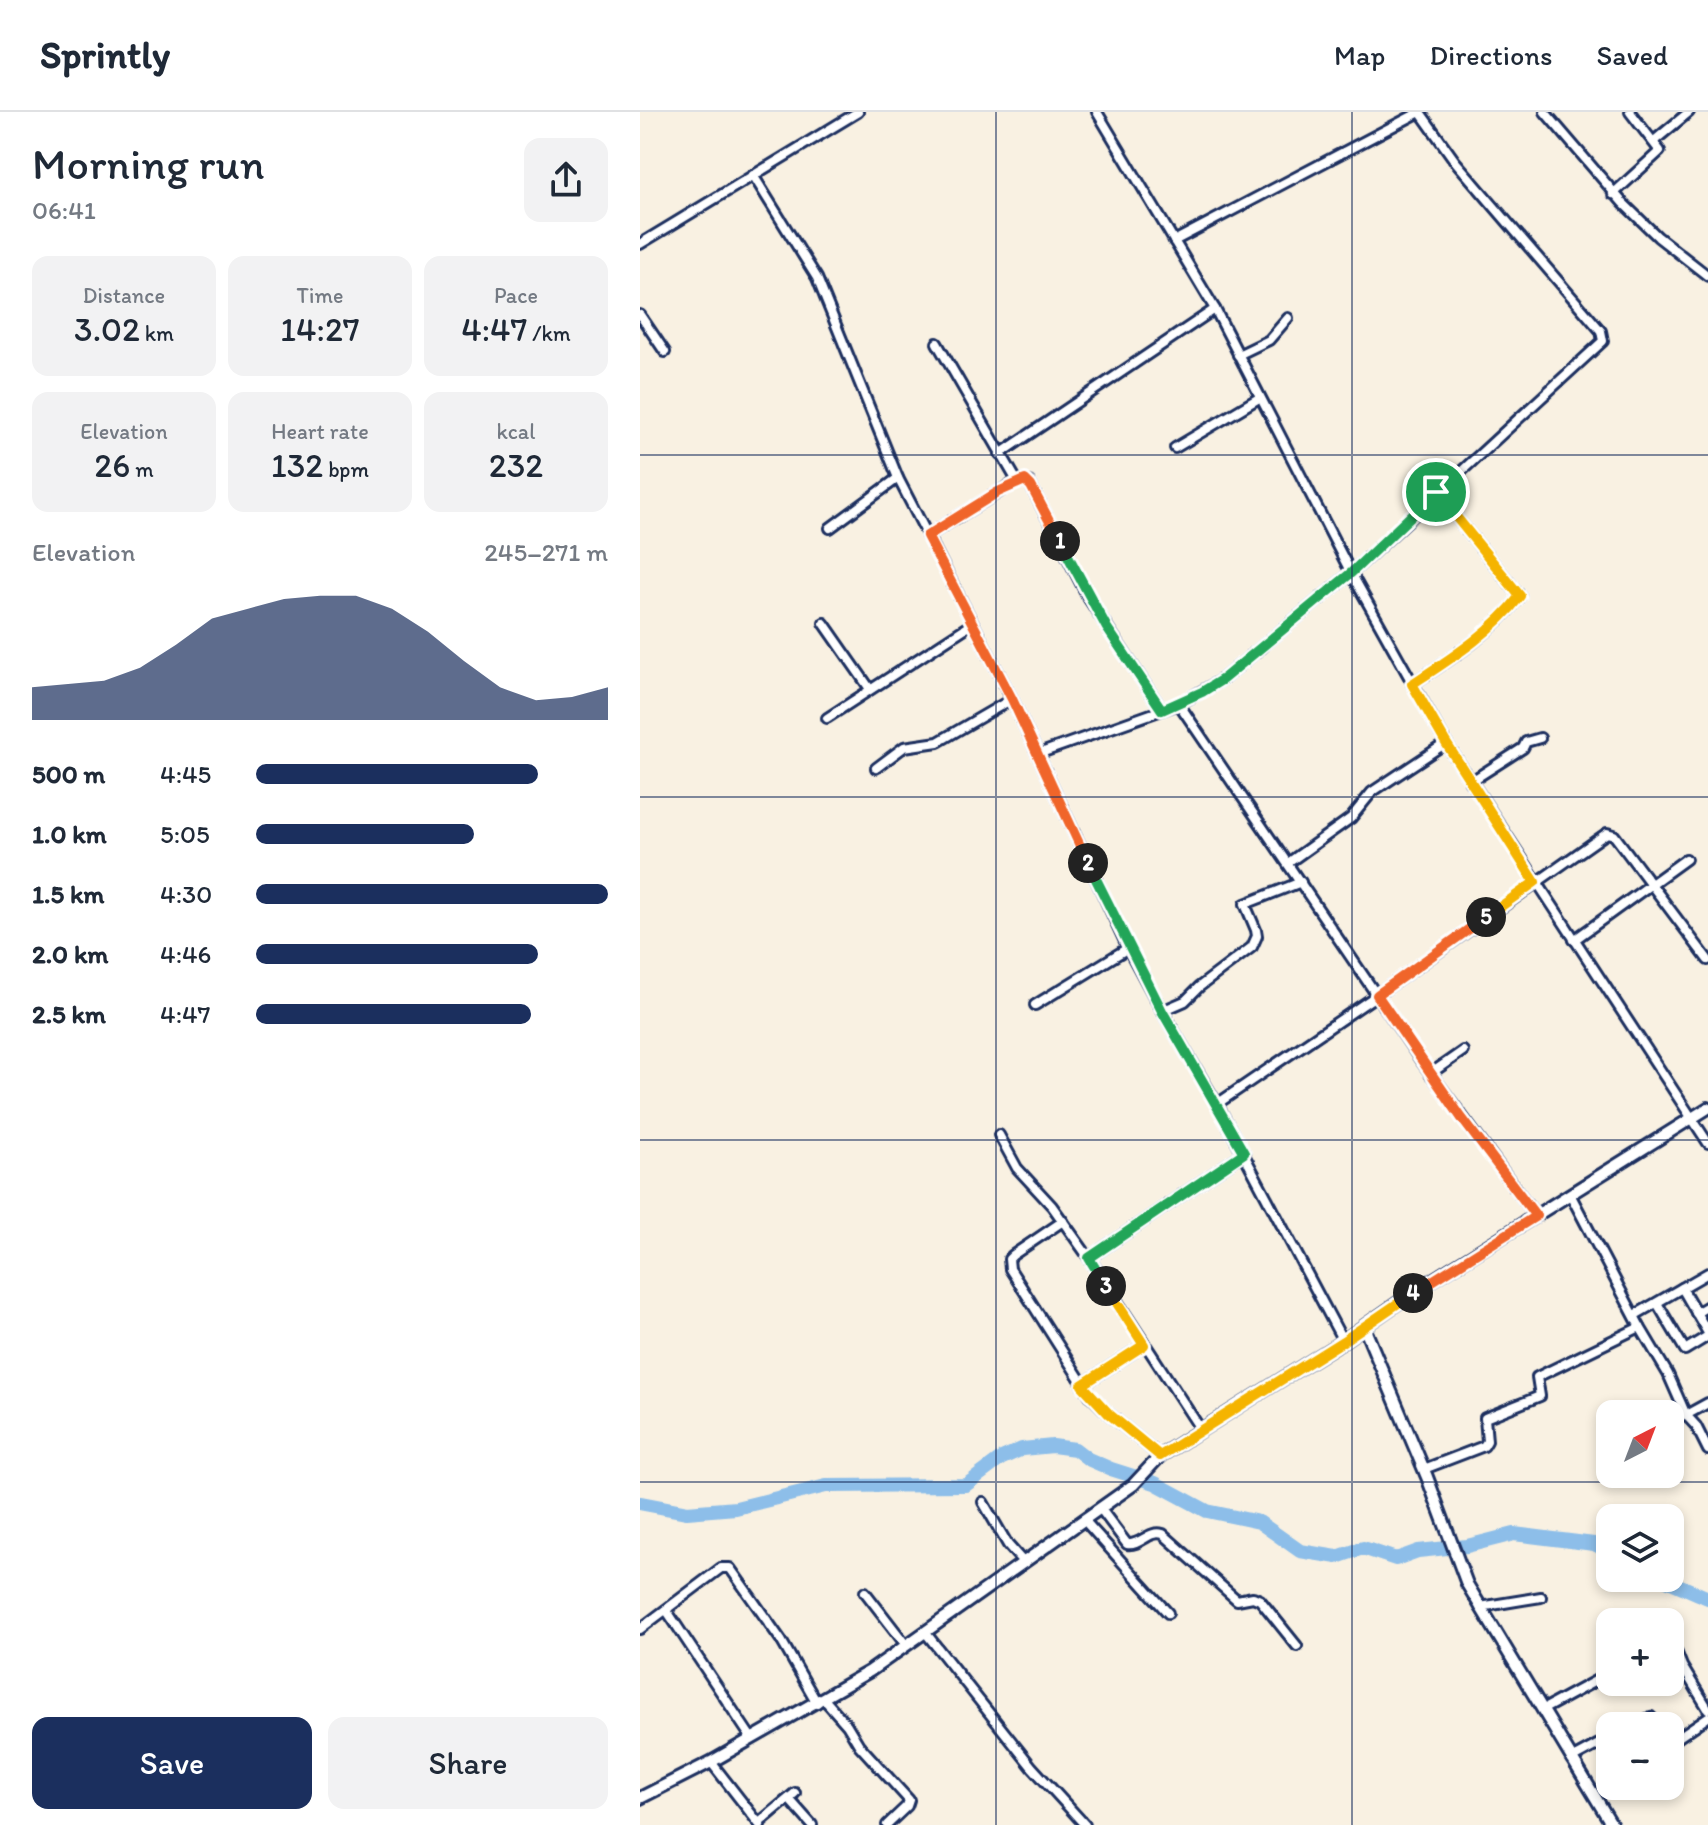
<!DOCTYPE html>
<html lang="en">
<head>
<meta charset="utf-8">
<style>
	body { margin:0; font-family:Itim,sans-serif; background:#f2f2f3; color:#1f2937; height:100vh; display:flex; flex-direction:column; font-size:30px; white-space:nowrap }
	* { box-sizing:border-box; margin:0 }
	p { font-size:26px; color:#747a83 }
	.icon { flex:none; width:44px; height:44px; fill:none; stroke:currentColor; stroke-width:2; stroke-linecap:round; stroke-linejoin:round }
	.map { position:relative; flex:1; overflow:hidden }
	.drawer { display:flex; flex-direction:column; background:#fff; width:640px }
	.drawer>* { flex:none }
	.needle { width:52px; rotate:42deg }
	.buttons { position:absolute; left:956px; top:1288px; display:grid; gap:16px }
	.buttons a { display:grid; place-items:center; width:88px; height:88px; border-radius:16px; background:#fff; box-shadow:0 4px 12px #0003; font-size:40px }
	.pin { position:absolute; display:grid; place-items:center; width:68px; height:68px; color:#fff; margin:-34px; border:4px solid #fff; border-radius:50%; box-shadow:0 2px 8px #0007 }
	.km { position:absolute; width:40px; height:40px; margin:-20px; border-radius:50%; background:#222; color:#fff; font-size:22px; line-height:40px; text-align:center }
	.round { display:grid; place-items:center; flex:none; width:84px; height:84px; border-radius:16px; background:#f2f2f3 }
	.head { display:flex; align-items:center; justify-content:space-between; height:136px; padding:0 32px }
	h1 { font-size:44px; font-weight:600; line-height:60px }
	.figures { display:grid; grid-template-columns:repeat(3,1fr); gap:12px; height:136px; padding:8px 32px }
	.figures div { display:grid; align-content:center; border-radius:16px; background:#f2f2f3; text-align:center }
	.figures b { font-size:34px; font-weight:600 }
	.figures small { font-size:22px; font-weight:400 }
	.figures p { font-size:22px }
	.chart { height:224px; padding:16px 32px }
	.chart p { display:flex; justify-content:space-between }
	.chart svg { width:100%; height:144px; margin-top:8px; fill:#1b2f5e; opacity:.7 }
	.primary-button { display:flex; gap:16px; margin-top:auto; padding:16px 32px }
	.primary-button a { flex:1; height:92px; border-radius:16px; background:#1b2f5e; color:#fff; font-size:32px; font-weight:600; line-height:92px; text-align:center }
	.primary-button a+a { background:#f2f2f3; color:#1f2937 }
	ul { padding:0 32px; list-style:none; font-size:26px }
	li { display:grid; grid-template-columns:128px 96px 1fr; align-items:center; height:60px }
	li i { height:20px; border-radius:10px; background:#1b2f5e }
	header { display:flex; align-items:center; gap:48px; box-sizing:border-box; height:112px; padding:0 40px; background:#fff; border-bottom:2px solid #e0e1e3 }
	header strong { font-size:38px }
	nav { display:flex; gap:44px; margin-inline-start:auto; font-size:28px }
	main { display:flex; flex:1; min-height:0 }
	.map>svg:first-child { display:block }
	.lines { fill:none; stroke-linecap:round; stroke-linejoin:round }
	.river { stroke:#8dbee9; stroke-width:14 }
	.minor-casing { stroke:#1b2f5e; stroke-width:14 }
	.tertiary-casing { stroke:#1b2f5e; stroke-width:16 }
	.minor { stroke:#fff; stroke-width:8 }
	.tertiary { stroke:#fff; stroke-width:10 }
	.split-1-casing { stroke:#fff; stroke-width:16 }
	.split-2-casing { stroke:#fff; stroke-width:16 }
	.split-3-casing { stroke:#fff; stroke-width:16 }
	.split-4-casing { stroke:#fff; stroke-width:16 }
	.split-5-casing { stroke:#fff; stroke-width:16 }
	.split-6-casing { stroke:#fff; stroke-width:16 }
	.split-1 { stroke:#22a559; stroke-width:10 }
	.split-2 { stroke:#f0652b; stroke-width:10 }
	.split-3 { stroke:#22a559; stroke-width:10 }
	.split-4 { stroke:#f5b400; stroke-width:10 }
	.split-5 { stroke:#f0652b; stroke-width:10 }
	.split-6 { stroke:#f5b400; stroke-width:10 }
	.grid { fill:none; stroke:#1b2f5e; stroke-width:2; stroke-opacity:0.55 }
</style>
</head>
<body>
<header>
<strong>Sprintly</strong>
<nav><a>Map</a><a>Directions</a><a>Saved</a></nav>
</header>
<main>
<section class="drawer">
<div class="head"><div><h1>Morning run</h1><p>06:41</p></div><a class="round"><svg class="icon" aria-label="share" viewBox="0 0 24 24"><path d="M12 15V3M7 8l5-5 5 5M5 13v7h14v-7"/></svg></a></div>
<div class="figures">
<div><p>Distance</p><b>3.02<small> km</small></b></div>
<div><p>Time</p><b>14:27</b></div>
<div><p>Pace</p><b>4:47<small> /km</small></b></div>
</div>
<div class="figures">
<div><p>Elevation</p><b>26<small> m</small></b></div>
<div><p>Heart rate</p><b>132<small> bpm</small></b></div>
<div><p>kcal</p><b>232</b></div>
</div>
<div class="chart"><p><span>Elevation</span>245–271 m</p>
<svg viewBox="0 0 160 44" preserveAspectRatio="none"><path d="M0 44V34L10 33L20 32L30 28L40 21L50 13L60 10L70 7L80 6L90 6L100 10L110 17L120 26L130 34L140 38L150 37L160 34V44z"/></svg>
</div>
<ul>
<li><b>500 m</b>4:45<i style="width:80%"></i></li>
<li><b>1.0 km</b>5:05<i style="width:62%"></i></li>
<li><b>1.5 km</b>4:30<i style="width:100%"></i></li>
<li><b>2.0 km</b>4:46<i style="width:80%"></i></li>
<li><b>2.5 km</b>4:47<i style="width:78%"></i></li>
</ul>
<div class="primary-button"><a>Save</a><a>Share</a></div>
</section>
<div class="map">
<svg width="1068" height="1713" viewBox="0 0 1068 1713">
	<rect width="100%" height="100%" fill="#f9f1e2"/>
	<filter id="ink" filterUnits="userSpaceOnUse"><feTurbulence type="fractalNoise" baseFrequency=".0125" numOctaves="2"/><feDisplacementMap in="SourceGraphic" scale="16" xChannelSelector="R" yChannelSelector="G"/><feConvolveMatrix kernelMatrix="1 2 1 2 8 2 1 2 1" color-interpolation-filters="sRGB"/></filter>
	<g filter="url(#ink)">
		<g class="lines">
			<!-- river -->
			<g class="river">
				<polyline points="0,1391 47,1400 96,1396 186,1374 326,1373 362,1346 382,1337 413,1334 435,1337 448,1347 471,1357 515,1371 567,1399 619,1410 660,1439 697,1445 723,1436 756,1447 778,1439 827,1434 874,1422 954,1432 970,1440"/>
				<polyline points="1022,1466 1068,1486"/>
			</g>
			<defs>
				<g id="minor">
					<polyline points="457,0 575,197 711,461 806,631 1068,1031"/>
					<polyline points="905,0 983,91 1018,125 1068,164"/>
					<polyline points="1014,29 1049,0"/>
					<polyline points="113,63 177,166 258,366 372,587 488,836 522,899 577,992 703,1229"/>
					<polyline points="973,82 1020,39 990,0"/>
					<polyline points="534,129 780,0"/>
					<polyline points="0,132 218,0"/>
					<polyline points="0,203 25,240"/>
					<polyline points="297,231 377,369"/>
					<polyline points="598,243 629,228 648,206"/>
					<polyline points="535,336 619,286"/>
					<polyline points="360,342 575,197"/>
					<polyline points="190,416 258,366"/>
					<polyline points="287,424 377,369 389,370 449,487 522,598"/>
					<polyline points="184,511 230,577"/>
					<path d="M772 572C809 548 854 520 880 484L796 380"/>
					<polyline points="539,592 780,947 896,1104"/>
					<polyline points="187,606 333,511"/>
					<polyline points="398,642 539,592 583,567 711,461 963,229 961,219 815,49 780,0"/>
					<polyline points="236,656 264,635 298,630 372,587"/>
					<polyline points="830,670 883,636 886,630 900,626"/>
					<polyline points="648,751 711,706 732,680 806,631"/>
					<polyline points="934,828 1046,747"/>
					<polyline points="395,893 488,836"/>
					<polyline points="522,899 545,889 559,875 612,835 617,824 616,818 605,792 661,770"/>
					<polyline points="790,962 823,939"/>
					<polyline points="577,992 737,883 967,721 974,723 1068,848"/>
					<polyline points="359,1023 377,1056 412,1094 449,1146 561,1318"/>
					<polyline points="930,1082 1000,1215 1028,1262 1046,1303"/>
					<polyline points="423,1109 373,1143 369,1147 370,1157 450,1283 469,1302 520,1344"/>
					<polyline points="449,1146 604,1041"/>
					<polyline points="1042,1176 1068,1221"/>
					<polyline points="1017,1191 1045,1238 1068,1224"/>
					<polyline points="1056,1201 1068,1194"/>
					<polyline points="995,1203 1068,1161"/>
					<polyline points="442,1273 504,1233"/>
					<polyline points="1068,1291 1046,1303 1056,1314 1068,1338"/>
					<polyline points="784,1357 844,1334 847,1329 845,1306 900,1284 897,1265 1000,1215"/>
					<polyline points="343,1390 368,1433 384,1451"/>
					<path d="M460 1396 487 1432C501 1434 508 1418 523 1422L597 1488 613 1485 620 1488 657 1534"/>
					<polyline points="444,1408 528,1501"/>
					<polyline points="225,1480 266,1533"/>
					<polyline points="840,1495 901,1485"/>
					<polyline points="27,1499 112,1627"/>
					<polyline points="0,1517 81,1456 90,1456 141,1528 177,1591"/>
					<polyline points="285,1520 392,1655 445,1713"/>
					<polyline points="1030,1524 1042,1554 1068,1597"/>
					<polyline points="184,1587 207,1613 219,1633 269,1688 267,1694 247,1713"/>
					<polyline points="902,1598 970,1561"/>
					<polyline points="993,1614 1011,1605 1018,1614"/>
					<polyline points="1030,1631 1068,1605"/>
					<polyline points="931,1647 970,1626"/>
					<polyline points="71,1650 120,1713"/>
					<polyline points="149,1687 172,1713"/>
					<polyline points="119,1711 155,1681"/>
				</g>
				<g id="tertiary">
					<polyline points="724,1215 787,1365 827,1472 972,1713"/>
					<polyline points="0,1686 71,1650 230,1559 493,1373 520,1344 561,1318 703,1229 775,1179 1068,996"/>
				</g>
			</defs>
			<!-- minor casing -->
			<use href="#minor" class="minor-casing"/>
			<!-- tertiary casing -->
			<use href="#tertiary" class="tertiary-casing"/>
			<!-- minor -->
			<use href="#minor" class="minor"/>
			<!-- tertiary -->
			<use href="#tertiary" class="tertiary"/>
		</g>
	</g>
	<g class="lines" filter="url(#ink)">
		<defs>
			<polyline id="split-1" points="420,429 467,516 522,598 562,580 583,567 711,461 796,380"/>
			<polyline id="split-2" points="420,429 391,374 385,368 358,380 287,424 372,587 448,751"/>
			<polyline id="split-3" points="448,751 522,899 604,1041 449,1146 466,1174"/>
			<polyline id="split-4" points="466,1174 504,1233 442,1273 469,1302 520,1344 703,1229 773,1181"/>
			<polyline id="split-5" points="773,1181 896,1104 821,1005 737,883 846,805"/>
			<path id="split-6" d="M796 380 880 484C853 520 810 547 772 572L806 631 895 770 846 805"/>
		</defs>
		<!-- split-1 casing -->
		<use href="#split-1" class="split-1-casing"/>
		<!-- split-2 casing -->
		<use href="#split-2" class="split-2-casing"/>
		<!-- split-3 casing -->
		<use href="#split-3" class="split-3-casing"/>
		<!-- split-4 casing -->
		<use href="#split-4" class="split-4-casing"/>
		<!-- split-5 casing -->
		<use href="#split-5" class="split-5-casing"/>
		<!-- split-6 casing -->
		<use href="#split-6" class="split-6-casing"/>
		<!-- split-1 -->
		<use href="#split-1" class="split-1"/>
		<!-- split-2 -->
		<use href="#split-2" class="split-2"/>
		<!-- split-3 -->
		<use href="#split-3" class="split-3"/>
		<!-- split-4 -->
		<use href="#split-4" class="split-4"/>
		<!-- split-5 -->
		<use href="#split-5" class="split-5"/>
		<!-- split-6 -->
		<use href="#split-6" class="split-6"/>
	</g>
	<!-- grid -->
	<path class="grid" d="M356 0V1713M712 0V1713M0 343H1068M0 685H1068M0 1028H1068M0 1370H1068"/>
</svg>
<div class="buttons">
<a><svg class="needle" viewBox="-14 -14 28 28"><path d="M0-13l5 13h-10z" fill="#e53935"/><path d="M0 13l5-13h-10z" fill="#747a83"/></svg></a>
<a><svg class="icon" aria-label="layers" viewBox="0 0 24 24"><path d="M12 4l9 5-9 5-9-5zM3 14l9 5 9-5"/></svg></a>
<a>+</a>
<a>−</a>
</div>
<div class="pin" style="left:796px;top:380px;background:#1e9e55"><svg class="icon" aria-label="arrive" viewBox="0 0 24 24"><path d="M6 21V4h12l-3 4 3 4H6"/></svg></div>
<b class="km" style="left:420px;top:429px">1</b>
<b class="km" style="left:448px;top:751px">2</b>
<b class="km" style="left:466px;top:1174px">3</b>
<b class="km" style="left:773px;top:1181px">4</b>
<b class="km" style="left:846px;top:805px">5</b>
</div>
</main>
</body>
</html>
